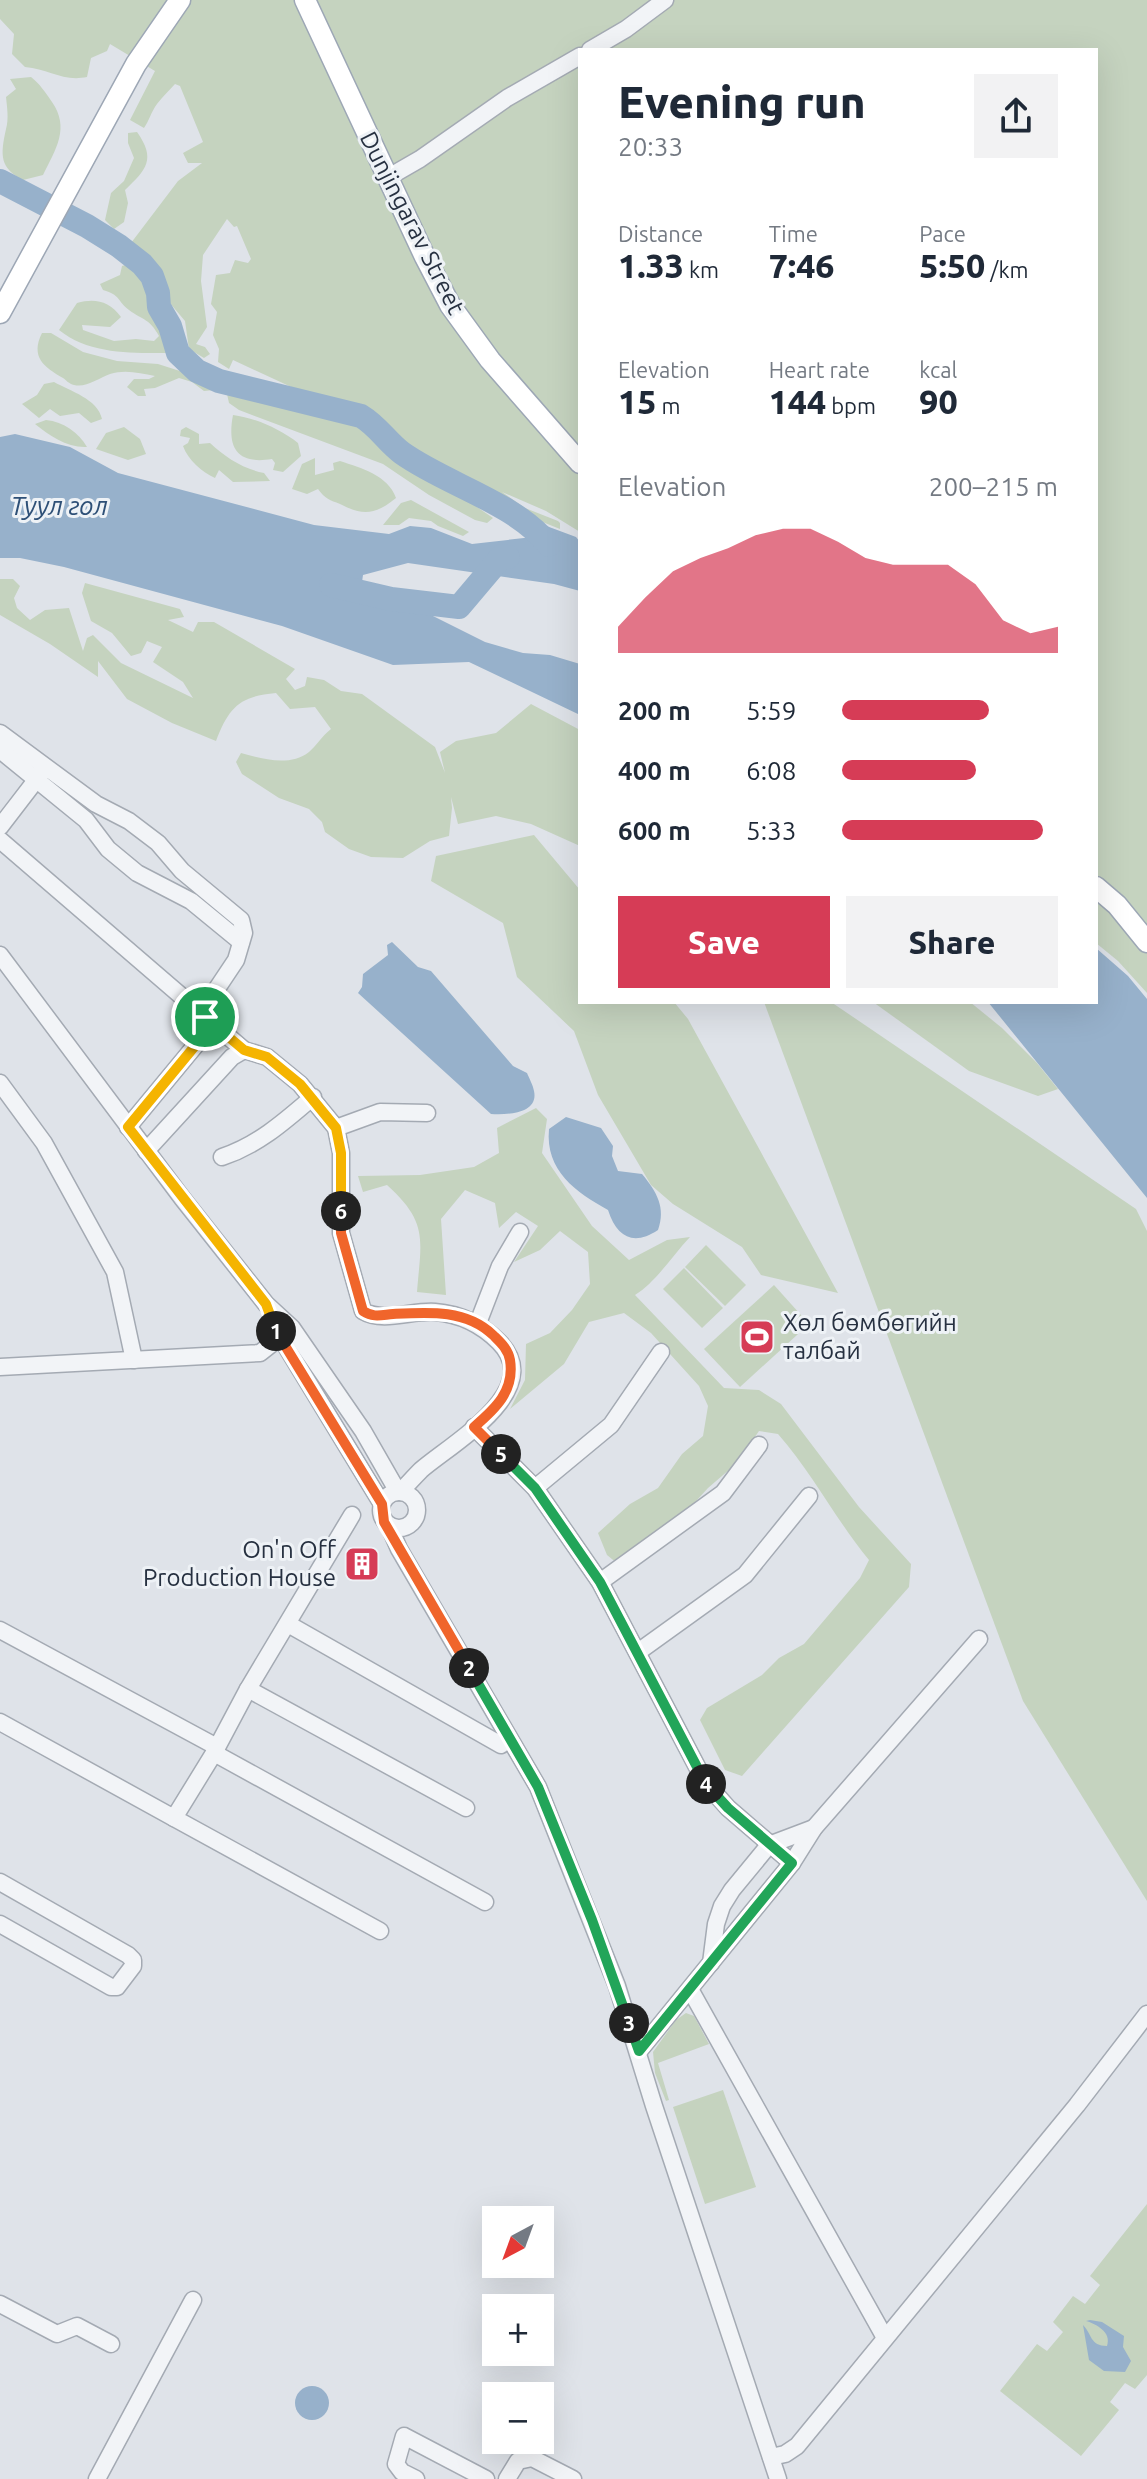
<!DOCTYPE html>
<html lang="en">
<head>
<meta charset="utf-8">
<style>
	body { margin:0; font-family:Ubuntu,sans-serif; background:#f2f2f3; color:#1f2937; height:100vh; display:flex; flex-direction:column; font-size:30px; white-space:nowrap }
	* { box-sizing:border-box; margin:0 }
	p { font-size:26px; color:#747a83 }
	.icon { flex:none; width:44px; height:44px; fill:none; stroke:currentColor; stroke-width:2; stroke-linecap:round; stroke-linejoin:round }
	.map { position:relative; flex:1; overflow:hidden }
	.details { position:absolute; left:578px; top:48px; width:520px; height:956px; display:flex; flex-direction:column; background:#fff; border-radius:0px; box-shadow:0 8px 32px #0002 }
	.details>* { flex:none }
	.needle { width:52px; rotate:221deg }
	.fabs { position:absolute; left:482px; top:2206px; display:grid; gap:16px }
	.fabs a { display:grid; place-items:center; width:72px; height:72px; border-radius:0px; background:#fff; box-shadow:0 8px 32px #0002; font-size:40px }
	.pin { position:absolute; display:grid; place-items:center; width:68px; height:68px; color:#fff; margin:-34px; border:4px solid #fff; border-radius:50%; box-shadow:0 2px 8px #0007 }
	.km { position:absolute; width:40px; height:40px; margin:-20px; border-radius:50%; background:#222; color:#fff; font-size:22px; line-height:40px; text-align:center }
	.round { display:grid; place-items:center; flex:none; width:84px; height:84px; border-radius:0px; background:#f2f2f3 }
	.head { display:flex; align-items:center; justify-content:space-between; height:136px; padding:0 40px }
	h1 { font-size:44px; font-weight:800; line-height:60px }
	.metrics { display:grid; grid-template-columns:repeat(3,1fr); gap:12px; height:136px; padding:8px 40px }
	.metrics div { display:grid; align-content:center }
	.metrics b { font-size:34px; font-weight:800 }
	.metrics small { font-size:22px; font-weight:400 }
	.metrics p { font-size:22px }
	.chart { height:224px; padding:16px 40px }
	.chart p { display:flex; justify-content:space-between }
	.chart svg { width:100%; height:144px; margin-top:8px; fill:#d63c56; opacity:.7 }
	.primary-button { display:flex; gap:16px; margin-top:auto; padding:16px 40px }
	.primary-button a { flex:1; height:92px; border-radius:0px; background:#d63c56; color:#fff; font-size:32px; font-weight:800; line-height:92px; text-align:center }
	.primary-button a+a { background:#f2f2f3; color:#1f2937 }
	ul { padding:0 40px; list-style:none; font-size:26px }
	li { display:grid; grid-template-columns:128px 96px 1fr; align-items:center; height:60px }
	li i { height:20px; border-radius:10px; background:#d63c56 }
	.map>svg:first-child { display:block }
	.green { fill:#c5d3bf }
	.water { fill:#97b1cb }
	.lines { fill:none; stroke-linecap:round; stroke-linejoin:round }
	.river { stroke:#97b1cb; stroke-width:24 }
	.minor-casing { stroke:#a4aab3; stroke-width:19 }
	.major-casing { stroke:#9da7b5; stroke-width:23 }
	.minor { stroke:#f2f4f7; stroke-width:16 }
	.major { stroke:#fff; stroke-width:20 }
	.split-1-casing { stroke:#fff; stroke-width:16 }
	.split-2-casing { stroke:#fff; stroke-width:16 }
	.split-3-casing { stroke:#fff; stroke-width:16 }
	.split-4-casing { stroke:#fff; stroke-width:16 }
	.split-5-casing { stroke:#fff; stroke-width:16 }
	.split-6-casing { stroke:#fff; stroke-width:16 }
	.split-7-casing { stroke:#fff; stroke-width:16 }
	.split-1 { stroke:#f5b400; stroke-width:10 }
	.split-2 { stroke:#f0652b; stroke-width:10 }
	.split-3 { stroke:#22a559; stroke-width:10 }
	.split-4 { stroke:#22a559; stroke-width:10 }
	.split-5 { stroke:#22a559; stroke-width:10 }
	.split-6 { stroke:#f0652b; stroke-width:10 }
	.split-7 { stroke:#f5b400; stroke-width:10 }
	.labels { text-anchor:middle; stroke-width:6; stroke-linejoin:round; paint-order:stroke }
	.street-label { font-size:24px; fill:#273141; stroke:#eef2f6 }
	.poi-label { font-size:24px; fill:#273141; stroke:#eef2f6; text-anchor:start }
	.water-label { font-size:26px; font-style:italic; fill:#2e5077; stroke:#eef2f6 }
</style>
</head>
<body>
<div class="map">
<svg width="1147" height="2479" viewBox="0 0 1147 2479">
	<rect width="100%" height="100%" fill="#dfe3e9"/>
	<!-- green -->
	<g class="green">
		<path d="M0 0H1147V993L1118 961 1096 943V50H580V532L546 511 502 492 525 508 558 521 560 523V529L510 509 405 446 383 425 369 415 315 398 233 360 229 369 218 362 219 349 213 335 217 312 211 304 216 275 230 273 235 260 248 263 251 259 237 226 234 227 227 219 203 255 201 281 207 327 196 344 205 347 210 354 204 358 189 349 185 321 169 302 152 264 131 243 178 181 202 163H188L183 153 203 142 180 86 175 84C169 91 162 97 157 104 151 112 149 121 144 128L130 120 155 71 110 44 107 51 91 58 87 77C63 82 49 69 25 67L12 54 14 34 0 19Z"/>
		<path d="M31 77C40 84 45 92 52 102 70 128 56 149 43 175L23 180C0 168 0 156 6 129 9 119 7 107 6 97L16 89 10 79Z"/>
		<path d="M137 132C156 159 147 169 125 190L128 203 124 222 114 229 105 220 111 193 124 181 134 158 128 143V133Z"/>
		<path d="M128 264 141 276 171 353C133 353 90 355 59 330L77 303C95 298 109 301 121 317L110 327 82 325 83 330 114 341 136 339 154 341 159 336C149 318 144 321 129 310 117 301 121 295 103 290L100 284 120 275 122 266Z"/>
		<path d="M42 333H51L83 352 117 361 158 364 208 380 214 390 204 391 192 382 179 378 155 388 144 389 146 396H138L127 387 134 379H149L155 376C140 373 125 369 110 374 99 378 86 388 74 385 69 384 66 380 63 378 44 367 30 357 42 333Z"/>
		<path d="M54 382C70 391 98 399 102 419L91 423 79 413 60 416 50 409 39 418 22 404 37 395 44 384Z"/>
		<polygon points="227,394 306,414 336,415 358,421 377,434 385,450 410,468 448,487 493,518 487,523 475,520 429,495 383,464 239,410 229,403"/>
		<path d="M233 415C256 418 280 429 298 443L301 456 283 472 273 470 275 463 272 459C236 465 227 447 233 415Z"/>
		<path d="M46 420C64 422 78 432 87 447 67 448 50 436 35 424Z"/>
		<polygon points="124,427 140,439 146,454 128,460 96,449 106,433"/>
		<path d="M186 427 199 434V444L210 443C225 457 243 469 264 473L270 481 233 482 219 470 215 478C202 472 188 460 183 446L188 443 190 438 180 436 181 430Z"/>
		<path d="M315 458V475L334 470 333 463 340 461C361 468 388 475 396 498 375 515 363 516 340 504 330 500 325 499 318 489L307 494 292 489 302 464Z"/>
		<polygon points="411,500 469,532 463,536 438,526 431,521 409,518 399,525 383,525 401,503"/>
		<path d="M0 579H13L20 586 14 598 17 608 30 620 45 610 69 608 83 651 87 638 93 635 121 663 193 698 183 682 153 662 162 647 147 641 141 653 131 656 112 633 91 621 82 593 85 583 180 609 184 617 168 620 193 632 198 622H214L295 669 286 679 295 690 305 686 307 677 324 680 341 691 362 694 435 747 445 773 440 752 456 741 496 733 531 704 580 730V846L531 824 496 816 458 824 451 797 452 808 449 836 430 841 403 858 371 857 349 849 325 832 322 822 309 809 279 798 242 774 236 762 241 753C262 759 290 767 309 752 317 745 322 736 331 729L315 707 290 709 276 693C240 696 229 707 216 741L172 723 127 699 98 661V677L50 644 0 615Z"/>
		<polygon points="534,835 580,890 580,1002 674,1002 688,1019 838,1293 761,1275 742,1247 673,1204 651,1185 598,1095 574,1031 517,977 503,923 431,881 436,856"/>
		<polygon points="764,1002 831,1002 1136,1209 1147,1231 1147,1901 1023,1701"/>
		<polygon points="873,1002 970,1002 1002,1028 1037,1063 1058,1089 1038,1096 969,1071"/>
		<path d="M536 1108 547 1119 542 1153 592 1226 629 1260 667 1240 690 1237C672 1256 656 1282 635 1295L724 1388 759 1390 781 1404 859 1507 911 1564 909 1587 742 1776 725 1770 700 1720 707 1708 762 1675 779 1658 804 1644 860 1578 869 1560C836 1520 813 1474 778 1434L759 1431 737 1463 708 1488 675 1524 618 1564 607 1555 598 1533 630 1504 658 1488 682 1454 703 1436 708 1406 699 1386 651 1333 624 1313 589 1322 564 1364 510 1409 525 1380 526 1344 550 1333 572 1310 590 1284 588 1252 560 1231 540 1250 514 1262 538 1226 516 1212 499 1228 495 1203 465 1190 441 1219 446 1295 417 1292C421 1240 429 1223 387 1185L363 1192 358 1176 420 1175 474 1167 499 1153 497 1128Z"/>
		<polygon points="706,1245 746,1285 725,1306 685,1267"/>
		<polygon points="684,1268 723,1308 702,1328 663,1289"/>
		<polygon points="774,1285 809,1324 740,1387 704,1349"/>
		<polygon points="686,2013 694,2016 709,2044 658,2063 669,2100 666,2101 655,2073 653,2052 676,2020"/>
		<polygon points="723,2090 756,2187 705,2204 673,2107"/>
		<polygon points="1147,2204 1147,2375 1135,2389 1125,2383 1110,2402 1119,2410 1081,2456 1000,2391 1037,2344 1047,2351 1063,2332 1053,2322 1073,2296 1085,2304 1100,2285 1090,2276"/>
	</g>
	<!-- water -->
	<g class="water">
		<polygon points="15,434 70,447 118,473 314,525 389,534 410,526 431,528 472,544 533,537 525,529 525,518 576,537 580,542 580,591 554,584 408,563 363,575 360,596 425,612 485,642 523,653 550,655 580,664 580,715 469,662 393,665 282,626 64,567 20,558 0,558 0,437"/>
		<path d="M392 942 418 967 431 971 513 1066 527 1073C529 1078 533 1085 534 1091 539 1114 506 1115 491 1114L358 993 362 987 363 974 388 955 387 945Z"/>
		<polygon points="1096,948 1128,976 1147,999 1147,1198 988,1002 1096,1002"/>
		<path d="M566 1117 601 1128 613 1146 612 1156 618 1171 642 1174C657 1192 666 1208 658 1230 634 1246 617 1238 608 1210 576 1192 545 1171 549 1129Z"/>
		<path d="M1090 2320 1102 2322 1124 2336 1123 2347 1131 2361 1125 2372 1104 2371 1089 2360 1083 2325C1092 2334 1090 2346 1107 2346 1112 2332 1096 2324 1086 2321Z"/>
		<circle cx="312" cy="2403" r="17"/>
	</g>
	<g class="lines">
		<!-- river -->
		<g class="river">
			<path d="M0 181 87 226 119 246 142 264 152 276 158 293 159 307 170 326 178 353 197 371 219 381 361 416C378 426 387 442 402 453 447 485 514 502 549 545"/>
			<polyline points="331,585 391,599 459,607 502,556 508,557"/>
		</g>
		<defs>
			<g id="minor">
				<polyline points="590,50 626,29 665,0"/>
				<polyline points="387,178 420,159 507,98 580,56"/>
				<polyline points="0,733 96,804 129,821 158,843 182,871 241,920 244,933 236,960 208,1002 204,1035 128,1127"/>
				<polyline points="0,750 86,820 108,849 137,873 191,901 241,942"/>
				<polyline points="0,827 43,771"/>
				<path d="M0 840 244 1050 267 1057 300 1084 336 1128 341 1153V1233L363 1311C383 1323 413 1310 435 1312 461 1314 481 1324 499 1342 547 1390 451 1444 421 1470 414 1477 407 1485 400 1492"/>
				<polyline points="0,955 182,1198 266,1304 292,1328 363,1431 398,1492"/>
				<polyline points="0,1083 44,1143 115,1272 134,1360"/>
				<polyline points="336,1128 380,1112 427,1113"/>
				<polyline points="146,1151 232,1057 244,1050"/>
				<path d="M222 1157C258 1145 284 1122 313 1097"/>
				<polyline points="478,1323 500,1266 520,1232"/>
				<polyline points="275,1328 382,1504"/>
				<polyline points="0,1367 260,1353 279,1338"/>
				<polyline points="474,1427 535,1488 600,1582 705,1782 728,1808 792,1863"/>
				<polyline points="535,1488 611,1425 661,1352"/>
				<circle cx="399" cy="1510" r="18"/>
				<polyline points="352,1515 248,1689 214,1753 174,1818 380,1931"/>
				<polyline points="389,1526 399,1549 538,1787 617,1986 654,2106 778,2479"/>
				<polyline points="600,1582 723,1493 759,1445"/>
				<polyline points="288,1624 501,1745"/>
				<polyline points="0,1630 217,1747"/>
				<polyline points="638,1652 745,1575 809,1496"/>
				<polyline points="248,1689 466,1808"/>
				<polyline points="0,1722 174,1818"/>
				<polyline points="214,1753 485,1902"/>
				<polyline points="0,1882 128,1955 133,1960 133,1966 117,1987 111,1987 0,1924"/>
				<polyline points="711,1963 716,1924 722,1906 732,1890 769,1845 814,1828"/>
				<polyline points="691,1991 884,2336"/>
				<polyline points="639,2051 792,1863 814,1828 979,1639"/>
				<polyline points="0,2304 57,2334 77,2326 111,2344"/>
				<polyline points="771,2457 785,2454 797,2446 1077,2105 1147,2014"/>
				<polyline points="97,2479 193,2300"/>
				<polyline points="416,2479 402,2472 396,2464 404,2436 486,2479"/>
				<polyline points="507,2479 518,2461 532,2458 573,2479"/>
			</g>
			<g id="major">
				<polyline points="305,0 425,257 450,305 490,360 580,463"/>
				<polyline points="0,313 136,64 180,0"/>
				<polyline points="1096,887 1117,905 1147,942"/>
			</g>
		</defs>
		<!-- minor casing -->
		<use href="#minor" class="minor-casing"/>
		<!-- major casing -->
		<use href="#major" class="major-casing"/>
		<!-- minor -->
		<use href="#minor" class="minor"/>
		<!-- major -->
		<use href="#major" class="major"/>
	</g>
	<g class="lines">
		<defs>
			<polyline id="split-1" points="205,1017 204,1035 128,1127 266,1304 276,1331"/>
			<polyline id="split-2" points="276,1331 382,1504 384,1522 469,1668"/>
			<polyline id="split-3" points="469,1668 538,1787 592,1920 629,2023"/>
			<polyline id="split-4" points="629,2023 639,2051 792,1863 728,1808 706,1784"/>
			<polyline id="split-5" points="501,1454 535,1488 600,1582 706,1784"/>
			<path id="split-6" d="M341 1211V1233L363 1311C374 1318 381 1315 393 1314 428 1312 466 1309 493 1335 501 1343 508 1349 510 1360 515 1391 495 1409 474 1427L501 1454"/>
			<polyline id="split-7" points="205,1017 244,1050 267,1057 300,1084 336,1128 341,1153 341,1211"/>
		</defs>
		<!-- split-1 casing -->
		<use href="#split-1" class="split-1-casing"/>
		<!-- split-2 casing -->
		<use href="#split-2" class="split-2-casing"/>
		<!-- split-3 casing -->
		<use href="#split-3" class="split-3-casing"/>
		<!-- split-4 casing -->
		<use href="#split-4" class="split-4-casing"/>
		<!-- split-5 casing -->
		<use href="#split-5" class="split-5-casing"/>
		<!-- split-6 casing -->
		<use href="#split-6" class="split-6-casing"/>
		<!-- split-7 casing -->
		<use href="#split-7" class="split-7-casing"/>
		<!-- split-1 -->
		<use href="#split-1" class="split-1"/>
		<!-- split-2 -->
		<use href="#split-2" class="split-2"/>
		<!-- split-3 -->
		<use href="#split-3" class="split-3"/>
		<!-- split-4 -->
		<use href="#split-4" class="split-4"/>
		<!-- split-5 -->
		<use href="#split-5" class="split-5"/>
		<!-- split-6 -->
		<use href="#split-6" class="split-6"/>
		<!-- split-7 -->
		<use href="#split-7" class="split-7"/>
	</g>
	<!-- icons -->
	<defs>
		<symbol id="stadium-square" viewBox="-11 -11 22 22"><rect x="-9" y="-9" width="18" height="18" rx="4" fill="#d63c56" stroke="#eef2f6"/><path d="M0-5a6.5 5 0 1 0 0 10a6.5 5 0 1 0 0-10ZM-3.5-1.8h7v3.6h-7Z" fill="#fff"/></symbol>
		<symbol id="building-square" viewBox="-11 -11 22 22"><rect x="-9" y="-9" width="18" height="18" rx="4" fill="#d63c56" stroke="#eef2f6"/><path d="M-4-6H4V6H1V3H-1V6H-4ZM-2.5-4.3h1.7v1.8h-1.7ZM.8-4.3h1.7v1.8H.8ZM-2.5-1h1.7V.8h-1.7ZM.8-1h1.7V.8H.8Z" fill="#fff"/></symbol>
	</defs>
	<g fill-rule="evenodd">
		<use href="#stadium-square" x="737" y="1317" width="40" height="40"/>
		<use href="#building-square" x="342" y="1544" width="40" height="40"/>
	</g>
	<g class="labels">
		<!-- street labels -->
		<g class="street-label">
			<text transform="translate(412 223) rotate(63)" y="8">Dunjingarav Street</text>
		</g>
		<!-- poi labels -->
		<g class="poi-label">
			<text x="783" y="1331">Хөл бөмбөгийн<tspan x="783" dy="28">талбай</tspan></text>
			<text x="336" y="1558" text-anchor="end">On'n Off<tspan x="336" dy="28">Production House</tspan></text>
		</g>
		<!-- water labels -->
		<g class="water-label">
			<text x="59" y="515">Туул гол</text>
		</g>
	</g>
</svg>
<div class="fabs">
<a><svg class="needle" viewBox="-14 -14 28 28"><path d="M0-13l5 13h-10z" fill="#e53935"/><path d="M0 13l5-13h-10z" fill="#747a83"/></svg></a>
<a>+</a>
<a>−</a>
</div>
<div class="pin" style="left:205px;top:1017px;background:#1e9e55"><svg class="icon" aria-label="arrive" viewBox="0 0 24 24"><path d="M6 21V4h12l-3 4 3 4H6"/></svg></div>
<b class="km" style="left:276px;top:1331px">1</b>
<b class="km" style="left:469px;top:1668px">2</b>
<b class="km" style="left:629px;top:2023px">3</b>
<b class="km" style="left:706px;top:1784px">4</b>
<b class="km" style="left:501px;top:1454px">5</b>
<b class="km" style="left:341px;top:1211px">6</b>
<section class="details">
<div class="head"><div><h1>Evening run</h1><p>20:33</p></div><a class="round"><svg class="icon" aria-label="share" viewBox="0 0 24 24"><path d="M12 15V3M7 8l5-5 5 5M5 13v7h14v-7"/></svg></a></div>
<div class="metrics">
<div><p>Distance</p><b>1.33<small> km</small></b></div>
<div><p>Time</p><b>7:46</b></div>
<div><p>Pace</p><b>5:50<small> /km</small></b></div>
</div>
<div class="metrics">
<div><p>Elevation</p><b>15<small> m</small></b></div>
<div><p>Heart rate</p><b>144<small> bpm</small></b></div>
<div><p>kcal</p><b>90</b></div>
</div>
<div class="chart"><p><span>Elevation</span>200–215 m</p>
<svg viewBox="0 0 160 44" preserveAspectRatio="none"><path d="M0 44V36L10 27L20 19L30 15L40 12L50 8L60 6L70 6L80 10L90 15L100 17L110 17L120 17L130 23L140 34L150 38L160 36V44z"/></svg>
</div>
<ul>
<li><b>200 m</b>5:59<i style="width:68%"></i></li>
<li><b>400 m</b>6:08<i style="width:62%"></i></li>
<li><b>600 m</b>5:33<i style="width:93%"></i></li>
</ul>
<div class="primary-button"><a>Save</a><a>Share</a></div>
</section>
</div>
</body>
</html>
